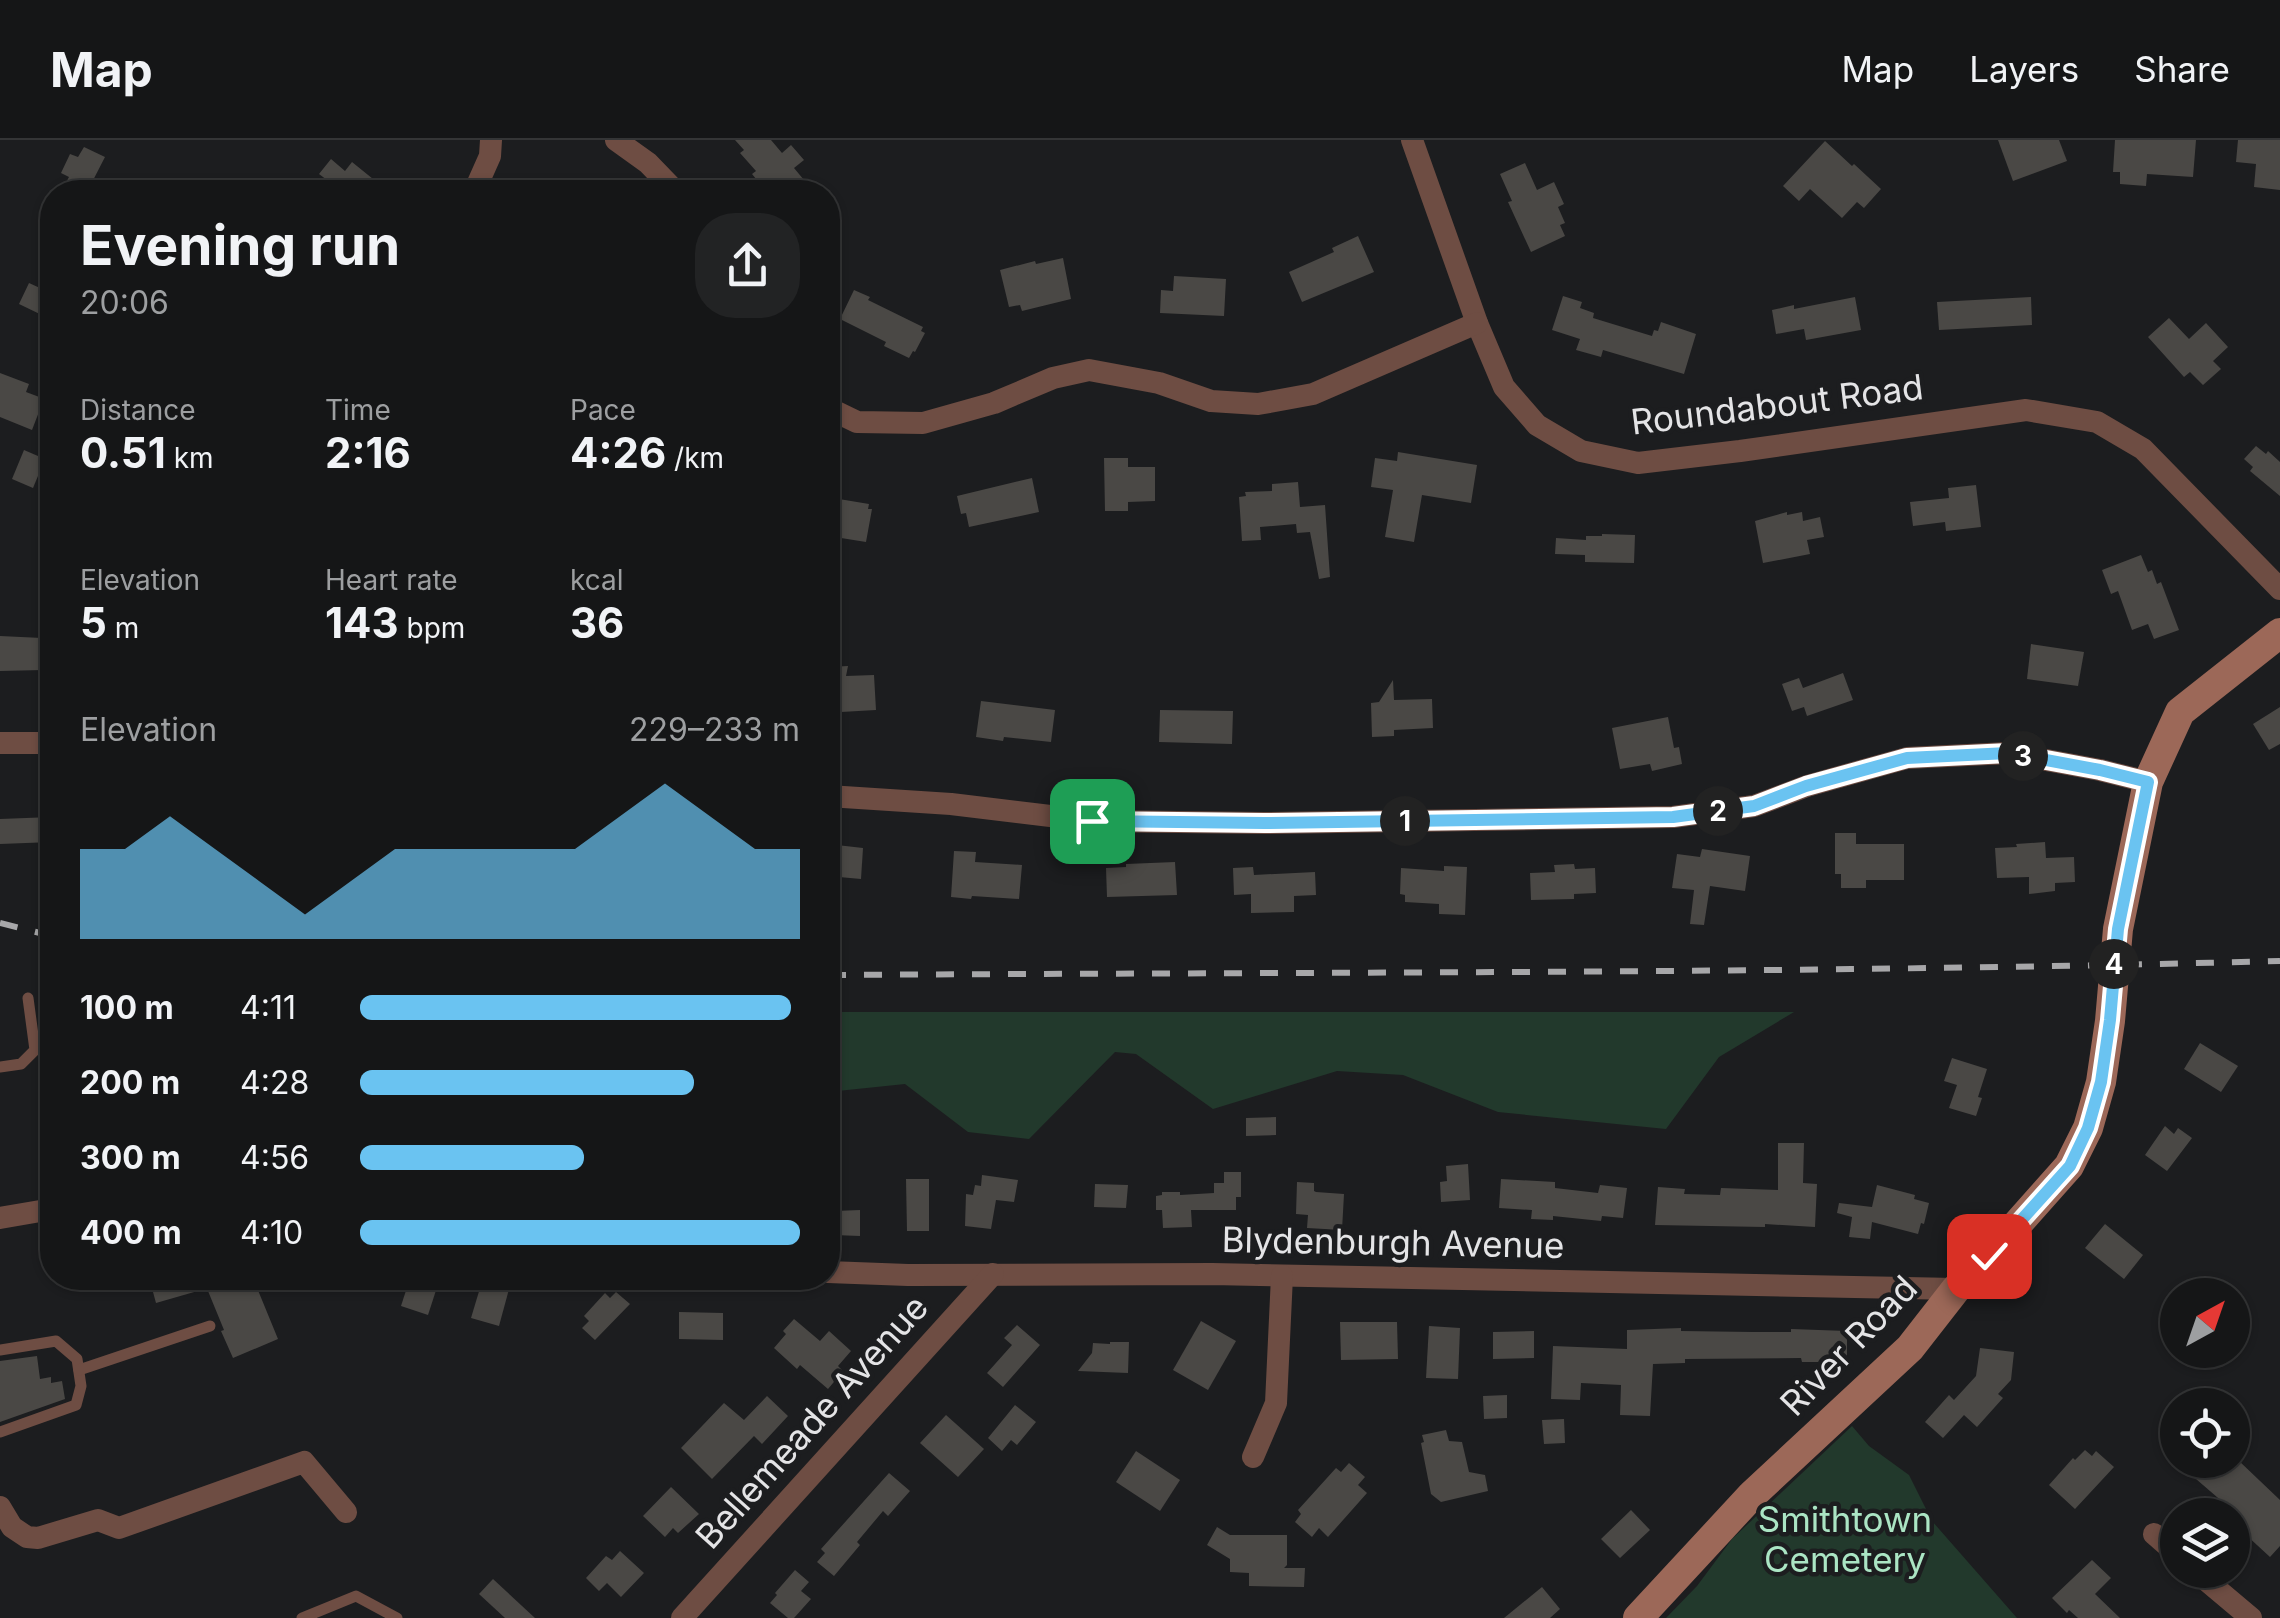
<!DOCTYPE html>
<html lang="en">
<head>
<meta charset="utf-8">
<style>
	body { margin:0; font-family:Inter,sans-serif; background:#222324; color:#f1f3f6; height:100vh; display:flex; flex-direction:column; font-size:38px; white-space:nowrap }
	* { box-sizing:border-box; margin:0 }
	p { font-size:32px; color:#9d9fa1 }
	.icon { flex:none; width:55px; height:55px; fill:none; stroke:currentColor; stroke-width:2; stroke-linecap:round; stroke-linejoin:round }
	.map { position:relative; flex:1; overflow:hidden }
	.details { position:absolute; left:40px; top:40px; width:800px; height:1110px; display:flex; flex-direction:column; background:#151617; border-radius:40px; box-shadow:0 2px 8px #0004,0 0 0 2px #343536 }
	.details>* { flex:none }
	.needle { width:65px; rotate:40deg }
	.fabs { position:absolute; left:2160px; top:1138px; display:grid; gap:20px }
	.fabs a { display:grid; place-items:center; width:90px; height:90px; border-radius:50%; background:#151617; box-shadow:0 2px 8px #0004,0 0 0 2px #343536; font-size:50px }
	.pin { position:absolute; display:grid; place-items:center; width:85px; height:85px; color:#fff; margin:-42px; border-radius:20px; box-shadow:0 5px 15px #0006 }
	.km { position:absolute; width:50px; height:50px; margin:-25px; border-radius:50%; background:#222; color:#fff; font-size:28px; line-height:50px; text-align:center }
	.round { display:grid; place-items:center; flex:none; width:105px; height:105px; border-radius:40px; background:#222324 }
	.headline { display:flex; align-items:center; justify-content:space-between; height:170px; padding:0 40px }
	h1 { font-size:55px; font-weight:700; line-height:75px }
	.stats { display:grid; grid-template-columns:repeat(3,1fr); gap:15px; height:170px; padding:10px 40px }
	.stats div { display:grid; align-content:center }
	.stats b { font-size:42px; font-weight:700 }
	.stats small { font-size:28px; font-weight:400 }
	.stats p { font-size:28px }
	.chart { height:280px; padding:20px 40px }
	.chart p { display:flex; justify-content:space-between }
	.chart svg { width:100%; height:180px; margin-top:10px; fill:#6ac3f1; opacity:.7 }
	ul { padding:0 40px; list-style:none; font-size:32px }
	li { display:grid; grid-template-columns:160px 120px 1fr; align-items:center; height:75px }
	li i { height:25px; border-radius:12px; background:#6ac3f1 }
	header { display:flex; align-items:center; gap:60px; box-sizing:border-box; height:140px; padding:0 50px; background:#151617; border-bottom:2px solid #343536 }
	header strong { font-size:48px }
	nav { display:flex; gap:55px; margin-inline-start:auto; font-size:35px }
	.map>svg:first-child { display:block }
	.green { fill:#22392c }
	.building { fill:#4a4845 }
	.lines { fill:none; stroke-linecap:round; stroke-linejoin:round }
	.lane { stroke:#6e4d43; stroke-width:11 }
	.street { stroke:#6e4d43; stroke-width:22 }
	.secondary { stroke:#9c6858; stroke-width:30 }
	.rail { stroke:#a7a7a9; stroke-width:6; stroke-dasharray:18 18; stroke-linecap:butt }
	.route-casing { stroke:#fff; stroke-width:20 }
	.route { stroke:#6ac3f1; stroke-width:12 }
	.labels { text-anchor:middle; stroke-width:9; stroke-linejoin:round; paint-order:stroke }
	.street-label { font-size:35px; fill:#e4e4e6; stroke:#1c1d1f }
	.park-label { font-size:35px; fill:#abe5c4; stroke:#1c1d1f }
</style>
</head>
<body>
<header>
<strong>Map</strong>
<nav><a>Map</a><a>Layers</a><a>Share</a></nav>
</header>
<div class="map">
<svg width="2280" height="1478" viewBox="0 0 2280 1478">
	<rect width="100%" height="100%" fill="#1c1d1f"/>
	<!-- green -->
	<g class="green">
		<polygon points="828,872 1794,872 1719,917 1666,989 1498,972 1403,935 1337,931 1213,969 1136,914 1115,912 1029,999 968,992 905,944 828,952"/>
		<polygon points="1852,1286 1869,1306 1909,1335 1932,1381 2017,1478 1666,1478 1697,1446 1732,1399"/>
	</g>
	<!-- building -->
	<g class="building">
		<polygon points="735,0 771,0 782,13 791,5 804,20 794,28 804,40 790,52 785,52 775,41 765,50 752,34 756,31 740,13 744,10"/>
		<polygon points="1998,0 2059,0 2067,21 2013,41"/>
		<polygon points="2115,0 2196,0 2193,37 2147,34 2146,46 2120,44 2120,32 2113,32"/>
		<polygon points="2238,0 2280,0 2280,50 2254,47 2256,24 2236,22"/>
		<polygon points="1825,1 1852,26 1854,24 1881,49 1864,68 1857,62 1842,78 1810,49 1799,61 1783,46"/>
		<polygon points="84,7 105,17 87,52 61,52 69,37 61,33 70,14 78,17"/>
		<polygon points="331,19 345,31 352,22 373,39 370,43 382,52 343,52 319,34"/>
		<polygon points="1525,23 1537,50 1554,42 1564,64 1558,67 1565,83 1560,85 1565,96 1531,112 1508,62 1512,61 1500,34"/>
		<polygon points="1358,96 1374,132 1302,162 1289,132 1334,112 1332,108"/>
		<polygon points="1063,118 1071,159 1022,171 1020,165 1009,167 1000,130 1035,121 1036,124"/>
		<polygon points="52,123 52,167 48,178 19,164 29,143 40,148"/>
		<polygon points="1174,136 1226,139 1224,176 1160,173 1161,150 1173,151"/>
		<polygon points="854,150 870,157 868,160 923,187 921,191 925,193 915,212 913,211 909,218 884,206 886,202 840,179"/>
		<polygon points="1563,156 1582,162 1580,168 1594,173 1593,178 1652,196 1654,190 1658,191 1661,182 1696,194 1684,234 1603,210 1601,217 1576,210 1580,199 1552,190"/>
		<polygon points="1855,157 1861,190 1806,200 1804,189 1776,194 1772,170 1794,165 1794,169"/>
		<polygon points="2031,157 2032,185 1939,190 1937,162"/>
		<polygon points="2169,178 2189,199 2206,183 2228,207 2213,221 2221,229 2203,245 2190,232 2184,237 2148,197"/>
		<polygon points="0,233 29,244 26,252 42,258 40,263 42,264 32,290 0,277"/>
		<polygon points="2256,306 2266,314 2268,311 2280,322 2280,356 2250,331 2253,327 2244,319"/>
		<polygon points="24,310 45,319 33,348 12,339"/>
		<polygon points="1398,312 1477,325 1471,363 1422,355 1414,402 1385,397 1393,350 1371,347 1375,318 1397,321"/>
		<polygon points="1104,318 1128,318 1128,327 1155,327 1155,361 1128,362 1128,371 1105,371"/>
		<polygon points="1032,338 1039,372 969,387 966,373 961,374 957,356"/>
		<polygon points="1298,342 1300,367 1325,365 1330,437 1319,439 1310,392 1297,393 1296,384 1260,387 1261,400 1242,401 1239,357 1246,356 1245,352 1272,351 1272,344"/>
		<polygon points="1976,345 1981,387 1946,391 1945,382 1913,386 1910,362 1949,358 1948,348"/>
		<polygon points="839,359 869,364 868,369 872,369 866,402 841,398 842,393 828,391 828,364 838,366"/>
		<polygon points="1787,372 1787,375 1802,372 1803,381 1820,377 1824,397 1807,400 1810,414 1763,423 1755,381"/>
		<polygon points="1602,394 1635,395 1634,423 1585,422 1585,415 1555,414 1556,398 1586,400 1586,396 1602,396"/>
		<polygon points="2141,415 2148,432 2152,430 2157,444 2161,442 2179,490 2154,499 2148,484 2132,490 2118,451 2111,454 2102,430"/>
		<polygon points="0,496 42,498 43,530 0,531"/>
		<polygon points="2031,504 2084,512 2078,546 2027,539"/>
		<polygon points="848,526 846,536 874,535 876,570 841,572 841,564 828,565 828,527"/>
		<polygon points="1843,533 1853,560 1807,576 1804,567 1792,571 1782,544 1799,538 1803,548"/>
		<polygon points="1393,540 1394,560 1432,559 1433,588 1394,590 1394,596 1372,597 1371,563 1379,562"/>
		<polygon points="981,561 1055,570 1051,602 1004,597 1003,601 976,597"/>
		<polygon points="2280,567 2280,604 2269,610 2253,584"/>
		<polygon points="1160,570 1233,571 1232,604 1159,602"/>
		<polygon points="1668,577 1674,608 1679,607 1682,624 1652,631 1650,624 1620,629 1612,588"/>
		<polygon points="52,677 52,702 0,704 0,679"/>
		<polygon points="1835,693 1856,693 1856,704 1904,704 1904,740 1866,740 1866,748 1841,748 1841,734 1835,734"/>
		<polygon points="2045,702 2046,718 2074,717 2075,742 2055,743 2055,751 2029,754 2029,737 1997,738 1995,708 2017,707 2016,704"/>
		<polygon points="828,704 863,708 861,739 828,736"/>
		<polygon points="1702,709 1750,716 1745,751 1710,746 1704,785 1690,784 1694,750 1672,748 1677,714 1700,717"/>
		<polygon points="954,711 976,712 975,722 1022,725 1019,759 972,756 971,759 951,757"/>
		<polygon points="1175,722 1177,755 1107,757 1106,728 1126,727 1126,724"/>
		<polygon points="1574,724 1575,729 1595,728 1596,753 1574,754 1574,759 1531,760 1530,733 1555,732 1554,725"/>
		<polygon points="1444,726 1467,727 1465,775 1439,774 1439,764 1405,762 1405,755 1400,754 1401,728 1444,731"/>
		<polygon points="1253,727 1254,735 1315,732 1316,755 1294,756 1294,772 1251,773 1251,754 1234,755 1233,728"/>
		<polygon points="2200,903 2238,926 2221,952 2184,929"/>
		<polygon points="1952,918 1987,929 1978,957 1982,958 1976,976 1949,968 1957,945 1944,941"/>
		<polygon points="1276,977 1276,995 1246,996 1246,978"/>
		<polygon points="2165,986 2174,994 2178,988 2192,998 2167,1031 2145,1015"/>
		<polygon points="1778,1003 1804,1003 1803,1043 1817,1044 1815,1087 1765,1084 1765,1087 1655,1085 1658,1047 1685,1049 1684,1054 1720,1055 1721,1048 1778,1050"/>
		<polygon points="1468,1024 1470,1060 1441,1062 1440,1042 1447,1041 1446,1026"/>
		<polygon points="1224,1032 1241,1032 1241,1057 1236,1057 1236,1070 1191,1070 1192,1087 1163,1088 1162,1070 1156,1070 1156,1056 1162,1055 1162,1052 1180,1052 1180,1055 1214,1053 1214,1043 1224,1043"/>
		<polygon points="982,1035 1018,1040 1014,1062 996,1060 991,1089 965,1086 966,1054 973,1055 975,1045 981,1046"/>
		<polygon points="906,1039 929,1039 929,1091 907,1091"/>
		<polygon points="1501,1039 1555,1042 1555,1048 1598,1053 1600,1045 1627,1048 1623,1078 1602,1076 1601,1081 1553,1076 1553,1080 1531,1079 1532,1070 1499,1068"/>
		<polygon points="1297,1042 1314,1043 1314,1051 1316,1052 1344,1054 1342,1090 1307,1088 1308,1075 1296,1074"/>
		<polygon points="1095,1044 1128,1045 1126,1068 1094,1067"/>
		<polygon points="1877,1045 1915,1055 1914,1059 1929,1063 1924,1084 1921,1083 1918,1094 1872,1082 1870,1099 1849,1097 1852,1077 1837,1073 1839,1063 1872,1067"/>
		<polygon points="860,1070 860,1096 834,1095 835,1071"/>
		<polygon points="2105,1084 2143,1115 2124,1139 2085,1108"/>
		<polygon points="163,1138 228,1138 229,1142 156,1163 150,1141"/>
		<polygon points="241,1138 253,1138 278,1199 233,1218 221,1191 224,1190 208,1151"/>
		<polygon points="410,1138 440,1138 428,1175 401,1166"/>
		<polygon points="483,1138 512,1138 499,1186 471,1178"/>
		<polygon points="616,1152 630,1164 595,1200 582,1188 589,1181 584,1176 605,1153 610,1158"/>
		<polygon points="679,1172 723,1173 723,1200 679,1199"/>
		<polygon points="794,1179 820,1201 829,1191 851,1211 838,1226 843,1231 828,1249 800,1225 797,1229 774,1208 786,1194 783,1191"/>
		<polygon points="1201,1181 1236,1201 1208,1250 1173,1230"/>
		<polygon points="1340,1182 1397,1182 1398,1219 1341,1220"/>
		<polygon points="1017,1185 1040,1205 1003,1247 987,1233 1012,1205 1004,1198"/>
		<polygon points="1429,1186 1460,1188 1458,1239 1426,1238"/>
		<polygon points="1681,1188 1681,1191 1753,1192 1791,1192 1791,1189 1847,1191 1847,1222 1802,1222 1801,1218 1685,1219 1685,1223 1653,1224 1650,1276 1620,1275 1621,1245 1581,1243 1580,1260 1551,1259 1553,1206 1627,1209 1627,1190"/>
		<polygon points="1534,1191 1534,1218 1493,1219 1493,1192"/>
		<polygon points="1110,1202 1129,1202 1128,1233 1078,1231 1092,1213 1093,1203 1110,1204"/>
		<polygon points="1980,1208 2014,1212 2011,1240 1998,1254 2003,1258 1977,1287 1964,1275 1943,1298 1925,1282 1949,1255 1954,1260 1976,1236"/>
		<polygon points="37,1216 40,1239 51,1237 51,1243 62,1241 65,1259 0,1282 0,1221"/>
		<polygon points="1507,1255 1507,1278 1484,1279 1483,1256"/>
		<polygon points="767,1256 788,1276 762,1304 754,1296 712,1339 681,1308 724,1263 744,1280"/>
		<polygon points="1015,1265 1036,1282 1017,1305 1011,1300 1002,1311 988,1298"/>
		<polygon points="946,1275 984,1309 958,1337 920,1303"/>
		<polygon points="1564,1279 1565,1303 1544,1304 1542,1280"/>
		<polygon points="1446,1290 1449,1301 1462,1302 1469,1332 1485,1335 1488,1351 1441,1362 1431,1354 1421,1303 1424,1302 1422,1295"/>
		<polygon points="2085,1310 2092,1316 2096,1311 2114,1327 2075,1369 2049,1345 2073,1318 2075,1320"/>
		<polygon points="1136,1311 1180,1340 1160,1371 1116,1342"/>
		<polygon points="2174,1320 2238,1320 2280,1360 2280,1406 2270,1417 2232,1382 2232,1370"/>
		<polygon points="1349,1323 1365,1337 1358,1345 1367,1353 1328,1397 1319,1388 1312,1397 1295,1382 1301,1374 1298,1370 1336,1328 1341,1332"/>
		<polygon points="889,1333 910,1351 888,1376 883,1371 857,1402 860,1405 834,1436 817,1422 825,1413 821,1409"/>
		<polygon points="671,1347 699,1374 678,1393 673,1388 665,1397 643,1376"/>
		<polygon points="1631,1370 1650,1390 1620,1418 1601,1399"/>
		<polygon points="1217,1387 1230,1395 1287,1395 1287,1425 1284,1428 1305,1428 1304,1447 1249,1446 1249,1433 1230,1432 1230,1419 1207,1405"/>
		<polygon points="620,1411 644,1433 621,1457 607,1443 599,1451 586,1438 606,1416 612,1420"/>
		<polygon points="2092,1420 2111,1438 2095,1454 2120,1478 2078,1478 2069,1470 2067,1473 2052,1458"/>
		<polygon points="795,1430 809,1442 801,1451 811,1459 794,1478 788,1478 770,1463 777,1455 775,1453"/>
		<polygon points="493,1439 535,1478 505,1478 479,1454"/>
		<polygon points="1542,1447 1560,1469 1550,1478 1504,1478"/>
	</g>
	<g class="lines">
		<!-- lane -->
		<g class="lane">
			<polyline points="0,927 21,924 35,910 28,858"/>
			<polyline points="0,1210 56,1201 77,1219 81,1246 76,1265 0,1292"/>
			<polyline points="79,1230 210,1186"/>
			<polyline points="302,1478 356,1456 397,1478"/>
		</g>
		<!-- street -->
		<g class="street">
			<polyline points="616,0 648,23 676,52"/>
			<polyline points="1412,0 1477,183 1504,247 1537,285 1581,311 1638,323 1740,311 2026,270 2097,282 2143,309 2280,449"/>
			<polyline points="474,52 490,16 491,0"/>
			<polyline points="828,268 857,282 923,283 994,263 1053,238 1089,230 1159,243 1211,261 1258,264 1313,254 1477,183"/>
			<polyline points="0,603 52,603"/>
			<polyline points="828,656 951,664 1092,681 1264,683 1673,677 1754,666 1807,646 1907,618 2008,613 2100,630 2148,642"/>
			<polyline points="0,1078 52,1069"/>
			<polyline points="828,1132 908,1135 1212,1134 1956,1149"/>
			<polyline points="1253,1317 1276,1263 1282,1136"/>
			<polyline points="0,1367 12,1387 27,1397 38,1398 98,1380 119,1388 304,1322 346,1372"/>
			<polyline points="2154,1394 2178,1415"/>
			<polyline points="2194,1430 2251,1478"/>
			<polyline points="682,1478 993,1134"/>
		</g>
		<!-- secondary -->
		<polyline class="secondary" points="1638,1478 1752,1355 1910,1208 1956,1149 1989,1116 2069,1026 2088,988 2101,942 2110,881 2118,789 2148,642 2180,572 2280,493"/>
		<!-- rail -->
		<g class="rail">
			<polyline points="0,783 52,796"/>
			<path d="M828 835C1312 832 1796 834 2280 821"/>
		</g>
	</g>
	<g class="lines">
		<defs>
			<polyline id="route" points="1092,681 1264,683 1673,677 1754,666 1806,646 1907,618 2008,613 2100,630 2148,642 2118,789 2110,880 2101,942 2088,988 2070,1026 1989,1116"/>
		</defs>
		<!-- route casing -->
		<use href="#route" class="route-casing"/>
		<!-- route -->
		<use href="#route" class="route"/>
	</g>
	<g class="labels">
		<!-- street labels -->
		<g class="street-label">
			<text transform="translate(1777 265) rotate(-7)" y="12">Roundabout Road</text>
			<text transform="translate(1393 1103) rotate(1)" y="12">Blydenburgh Avenue</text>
			<text transform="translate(1849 1206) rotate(-46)" y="12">River Road</text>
			<text transform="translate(812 1282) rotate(-48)" y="12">Bellemeade Avenue</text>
		</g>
		<!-- park labels -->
		<g class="park-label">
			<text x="1845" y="1392">Smithtown<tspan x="1845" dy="40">Cemetery</tspan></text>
		</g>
	</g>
</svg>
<div class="fabs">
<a><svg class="needle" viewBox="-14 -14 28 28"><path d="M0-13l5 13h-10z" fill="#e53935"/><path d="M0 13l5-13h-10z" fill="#9d9fa1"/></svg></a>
<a><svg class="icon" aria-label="locate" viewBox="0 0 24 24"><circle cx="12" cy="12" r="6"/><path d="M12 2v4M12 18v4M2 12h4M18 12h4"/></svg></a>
<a><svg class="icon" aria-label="layers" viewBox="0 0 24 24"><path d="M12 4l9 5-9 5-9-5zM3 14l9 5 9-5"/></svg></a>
</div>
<div class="pin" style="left:1092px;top:681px;background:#1e9e55"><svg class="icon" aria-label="arrive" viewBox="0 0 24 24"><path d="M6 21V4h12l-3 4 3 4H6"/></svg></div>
<div class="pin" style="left:1989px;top:1116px;background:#d93025"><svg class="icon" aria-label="check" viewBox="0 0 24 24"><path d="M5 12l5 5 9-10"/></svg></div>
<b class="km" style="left:1405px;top:681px">1</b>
<b class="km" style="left:1718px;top:671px">2</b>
<b class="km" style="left:2023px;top:616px">3</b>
<b class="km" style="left:2114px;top:824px">4</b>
<section class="details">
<div class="headline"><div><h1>Evening run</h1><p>20:06</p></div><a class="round"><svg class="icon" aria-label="share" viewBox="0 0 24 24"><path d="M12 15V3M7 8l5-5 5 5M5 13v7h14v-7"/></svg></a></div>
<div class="stats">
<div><p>Distance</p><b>0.51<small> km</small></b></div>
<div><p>Time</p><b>2:16</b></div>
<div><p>Pace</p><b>4:26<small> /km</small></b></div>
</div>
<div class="stats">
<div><p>Elevation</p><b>5<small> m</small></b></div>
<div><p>Heart rate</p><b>143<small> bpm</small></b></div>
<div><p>kcal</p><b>36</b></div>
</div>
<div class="chart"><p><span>Elevation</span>229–233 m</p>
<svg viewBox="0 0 160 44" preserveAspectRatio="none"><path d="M0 44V22L10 22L20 14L30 22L40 30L50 38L60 30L70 22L80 22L90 22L100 22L110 22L120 14L130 6L140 14L150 22L160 22V44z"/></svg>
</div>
<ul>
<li><b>100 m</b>4:11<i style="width:98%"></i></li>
<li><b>200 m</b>4:28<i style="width:76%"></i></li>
<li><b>300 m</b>4:56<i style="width:51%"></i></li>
<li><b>400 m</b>4:10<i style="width:100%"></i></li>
</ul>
</section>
</div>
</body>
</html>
